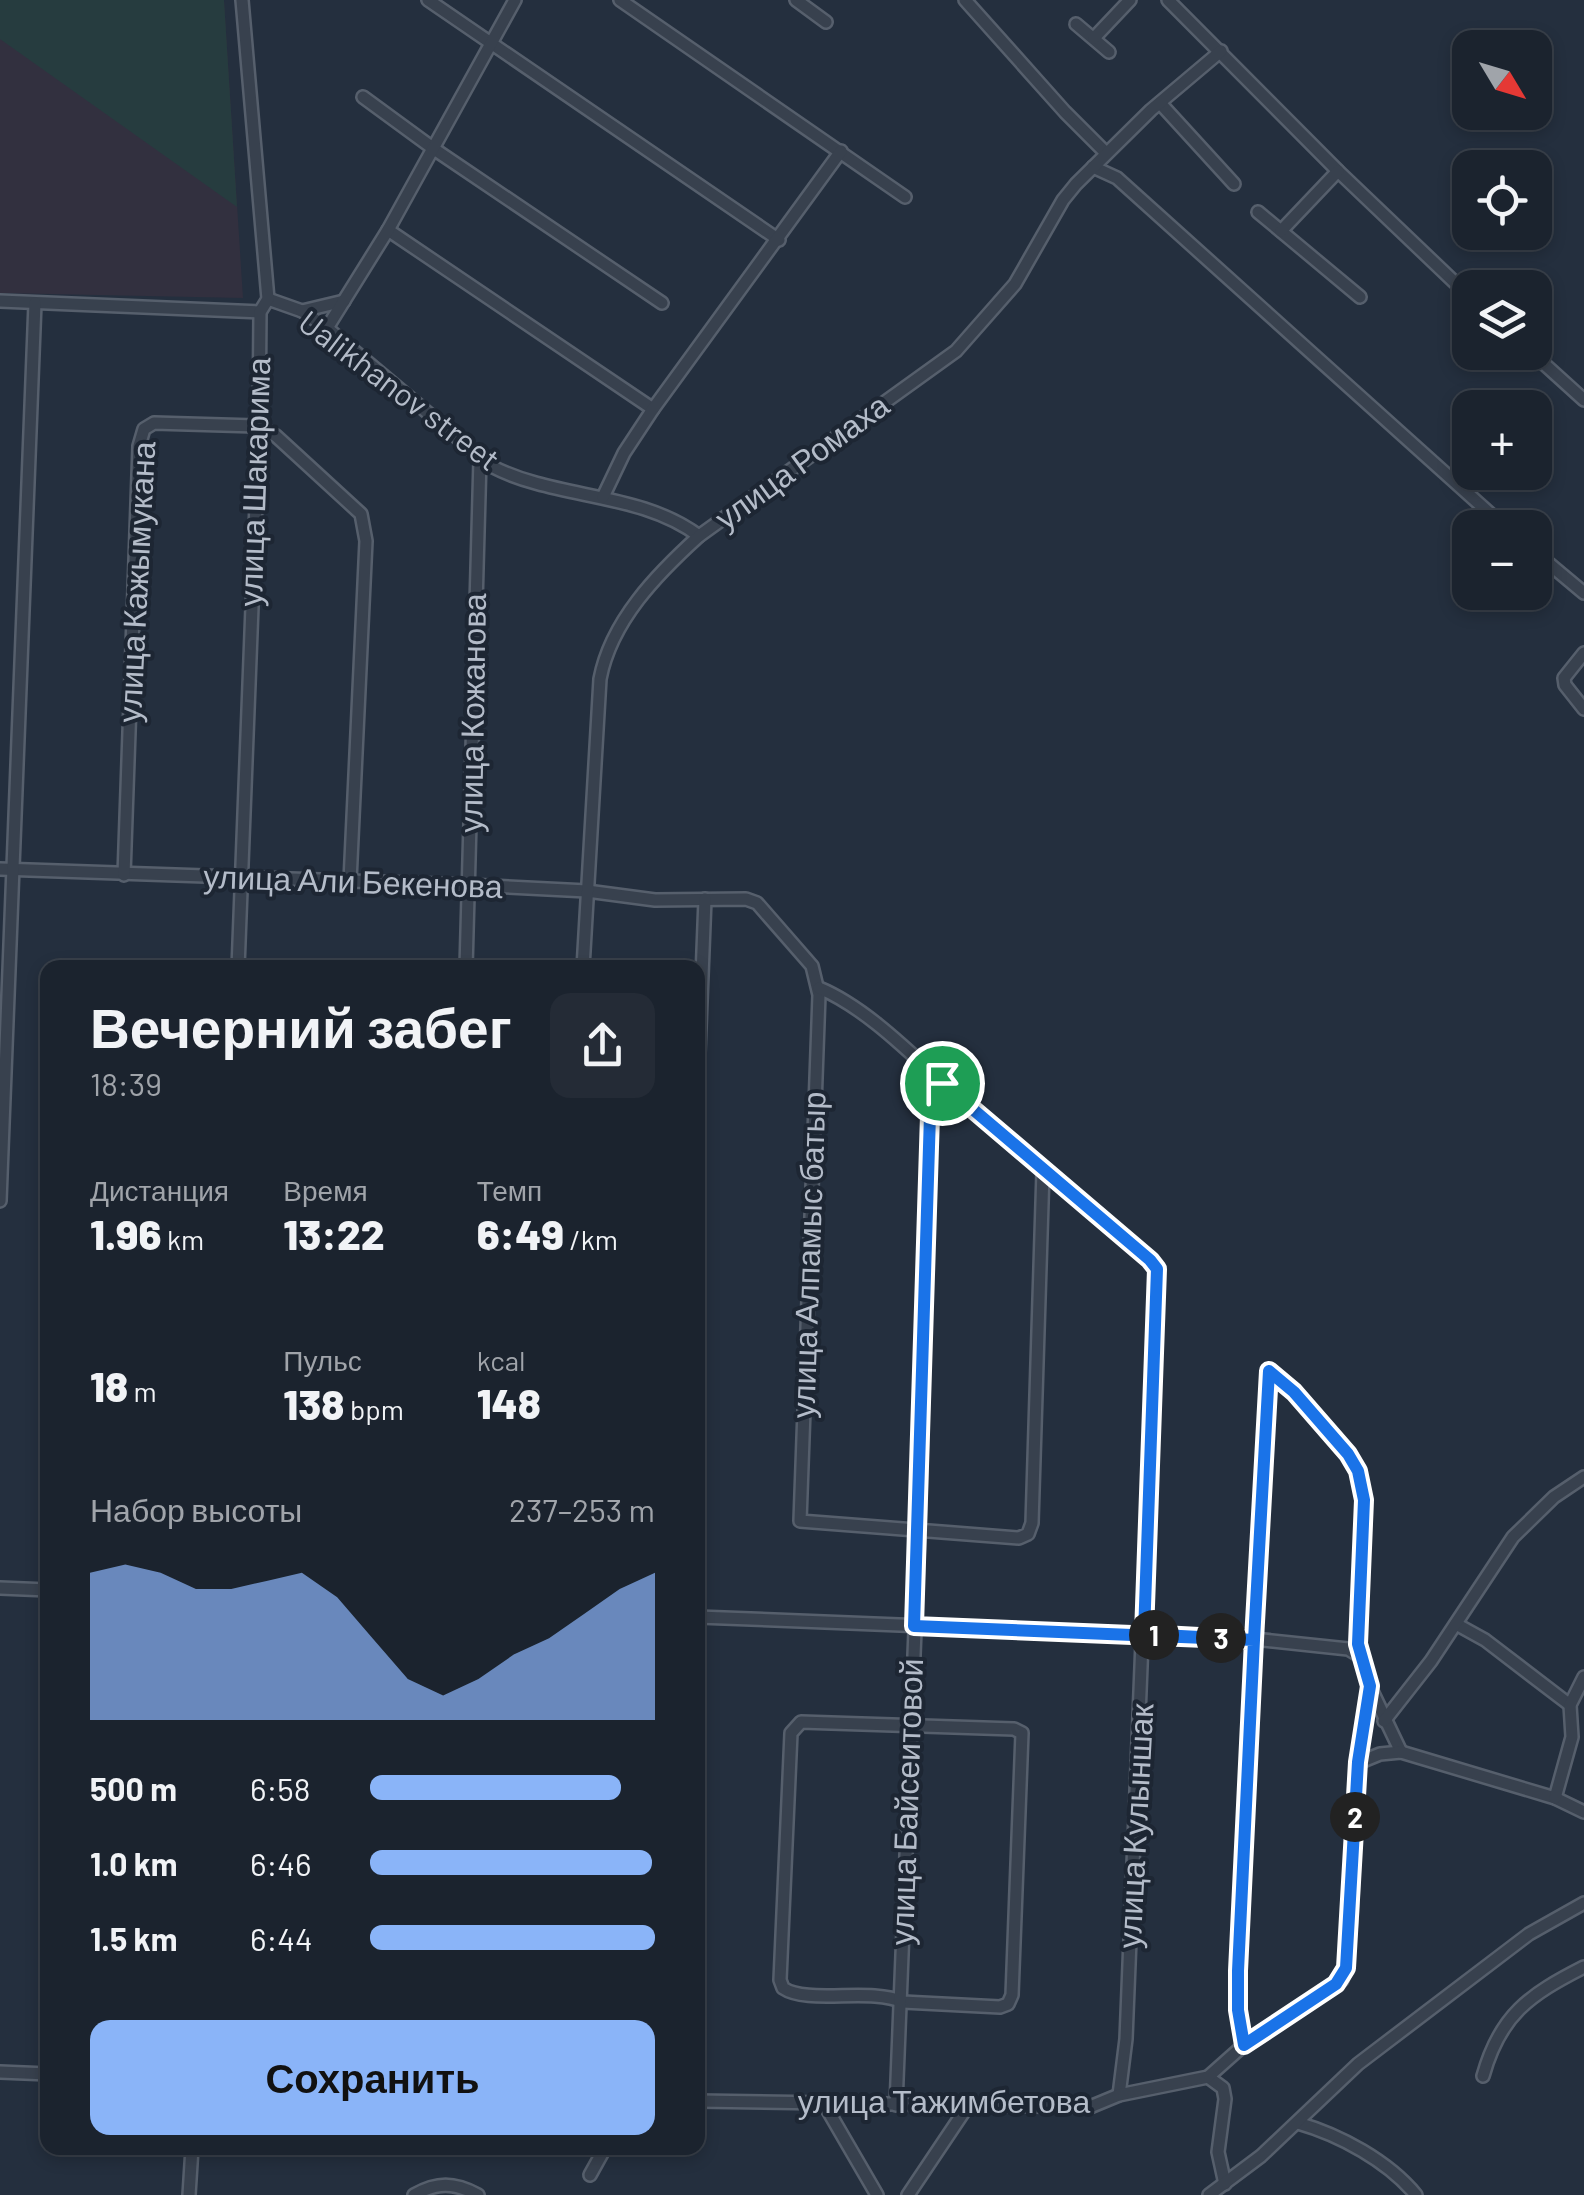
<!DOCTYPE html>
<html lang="ru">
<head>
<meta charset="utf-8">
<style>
	body { margin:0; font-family:Barlow,sans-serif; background:#242b36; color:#f1f3f6; height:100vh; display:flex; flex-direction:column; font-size:38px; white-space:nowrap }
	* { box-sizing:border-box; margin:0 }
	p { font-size:32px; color:#a0a4aa }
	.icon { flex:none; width:55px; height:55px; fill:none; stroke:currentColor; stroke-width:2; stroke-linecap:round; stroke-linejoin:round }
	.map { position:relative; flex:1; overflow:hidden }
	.panel { position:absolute; left:40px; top:960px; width:665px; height:1195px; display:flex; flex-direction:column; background:#1b232e; border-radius:20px; box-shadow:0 5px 15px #0003,0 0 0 2px #39404a }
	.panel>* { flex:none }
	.needle { width:65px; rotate:128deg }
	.tools { position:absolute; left:1452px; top:30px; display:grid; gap:20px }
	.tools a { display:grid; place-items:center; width:100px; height:100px; border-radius:20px; background:#1b232e; box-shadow:0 5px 15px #0003,0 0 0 2px #39404a; font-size:50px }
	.pin { position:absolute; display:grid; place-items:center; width:85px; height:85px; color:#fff; margin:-42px; border:5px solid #fff; border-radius:50%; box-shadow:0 2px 10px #0007 }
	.km { position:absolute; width:50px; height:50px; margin:-25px; border-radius:50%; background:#222; color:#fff; font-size:28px; line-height:50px; text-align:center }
	.round { display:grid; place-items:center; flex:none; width:105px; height:105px; border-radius:20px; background:#242b36 }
	.head { display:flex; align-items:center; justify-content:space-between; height:170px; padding:0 50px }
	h1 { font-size:55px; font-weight:800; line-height:75px }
	.metrics { display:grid; grid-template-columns:repeat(3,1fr); gap:15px; height:170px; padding:10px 50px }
	.metrics div { display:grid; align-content:center }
	.metrics b { font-size:42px; font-weight:800 }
	.metrics small { font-size:28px; font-weight:400 }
	.metrics p { font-size:28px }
	.chart { height:280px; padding:20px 50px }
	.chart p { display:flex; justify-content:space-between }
	.chart svg { width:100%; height:180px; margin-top:10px; fill:#8ab4f8; opacity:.7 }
	.primary-button { display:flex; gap:20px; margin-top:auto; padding:20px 50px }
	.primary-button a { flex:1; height:115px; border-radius:20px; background:#8ab4f8; color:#111; font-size:40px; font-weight:800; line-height:115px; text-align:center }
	ul { padding:0 50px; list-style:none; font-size:32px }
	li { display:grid; grid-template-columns:160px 120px 1fr; align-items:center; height:75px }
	li i { height:25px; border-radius:12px; background:#8ab4f8 }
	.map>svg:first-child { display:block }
	.medical { fill:#32303f }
	.green { fill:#263c3f }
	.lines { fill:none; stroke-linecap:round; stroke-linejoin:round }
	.street-casing { stroke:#565f6c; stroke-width:16 }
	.street { stroke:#38414e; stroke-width:11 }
	.route-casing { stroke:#fff; stroke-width:20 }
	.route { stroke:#1a73e8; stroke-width:12 }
	.labels { text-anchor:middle; stroke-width:8; stroke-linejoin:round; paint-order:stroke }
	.street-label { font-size:32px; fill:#b4bcc9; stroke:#1d2633 }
</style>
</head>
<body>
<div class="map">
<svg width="1584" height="2195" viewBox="0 0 1584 2195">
	<rect width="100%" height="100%" fill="#242f3e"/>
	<!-- medical -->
	<polygon class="medical" points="0,0 224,0 243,298 0,293"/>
	<!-- green -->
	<polygon class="green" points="0,0 224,0 237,207 0,39"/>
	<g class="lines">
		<defs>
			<g id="street">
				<polyline points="428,0 779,240"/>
				<polyline points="620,0 905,197"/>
				<polyline points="796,0 826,22"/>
				<polyline points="965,0 1065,112 1106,153"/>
				<polyline points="1168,0 1338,171 1470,297"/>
				<polyline points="1076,24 1109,52"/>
				<polyline points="1094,38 1130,0"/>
				<polyline points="363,97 434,149 662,303"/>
				<polyline points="1160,103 1234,184"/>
				<polyline points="1093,167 1117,178 1506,528"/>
				<polyline points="1258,212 1360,297"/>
				<polyline points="388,230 653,409"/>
				<polyline points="1281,231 1338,171"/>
				<path d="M268 299 302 311 327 328 491 466C556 500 639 491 699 536"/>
				<polyline points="0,301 260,312"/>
				<polyline points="302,311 344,301"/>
				<polyline points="327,328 388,230 515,0"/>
				<polyline points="1531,352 1584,400"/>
				<polyline points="603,497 624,453 653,409 841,151"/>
				<polyline points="1535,552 1584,593"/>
				<polyline points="1584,653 1564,678 1565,685 1584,709"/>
				<polyline points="0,869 469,885 587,891 655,900 746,899 757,903 812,966 819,995 800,1521 1019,1538 1028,1534 1032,1523 1043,1171"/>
				<polyline points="124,875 139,446 144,429 154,423 259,426 276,436 361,514 366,541 350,881"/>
				<polyline points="238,968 259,426 260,312 268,299 242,0"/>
				<polyline points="466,968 480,459"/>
				<path d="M583 968 600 679C611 621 657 574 699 536L956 351 1015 284 1063 200 1076 184 1151 110 1221 51"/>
				<path d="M819 988C870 1009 921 1064 963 1101 1025 1155 1088 1207 1150 1260L1157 1269 1126 2039 1119 2095"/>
				<polyline points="698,1079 705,899"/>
				<polyline points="0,1201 35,303"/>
				<polyline points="0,1588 48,1590"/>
				<polyline points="698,1617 1254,1639 1348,1649 1358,1655"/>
				<polyline points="1456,1624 1485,1640 1570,1705"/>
				<polyline points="1371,1689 1401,1752"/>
				<polyline points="1384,1721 1431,1661 1513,1537 1554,1497 1584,1477"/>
				<path d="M801 1722 1014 1729 1022 1733 1012 1995 1008 2004 1000 2007 903 2002C870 1987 808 2005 783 1988L780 1980 791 1733Z"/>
				<polyline points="1358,1763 1380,1754 1401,1752 1555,1798 1584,1812"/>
				<polyline points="1555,1798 1572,1737 1570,1705 1584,1677"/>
				<polyline points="1244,2045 1238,2010 1238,1971 1269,1371"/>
				<polyline points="0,2072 48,2074"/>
				<path d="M1483 2076C1500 2015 1529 1995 1584 1967"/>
				<polyline points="1208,2077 1223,2088 1225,2099 1218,2152 1225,2184"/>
				<polyline points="698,2101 1090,2107 1119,2095 1208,2077 1244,2045 1342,1980 1346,1968 1351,1918 1358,1763 1370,1686 1358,1643 1364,1500 1358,1471 1348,1453 1295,1392 1269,1371"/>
				<polyline points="823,2102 877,2195"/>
				<polyline points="896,2105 919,1530 930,1115 933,1097 942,1083"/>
				<path d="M1298 2123C1340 2135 1388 2161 1416 2195"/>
				<polyline points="590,2175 605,2148"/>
				<polyline points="189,2195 192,2148"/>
				<path d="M414 2195C437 2182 454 2182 478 2195"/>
				<polyline points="908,2195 967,2107"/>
				<polyline points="1209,2195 1261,2156 1358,2064 1529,1934 1584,1903"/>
			</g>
		</defs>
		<!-- street casing -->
		<use href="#street" class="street-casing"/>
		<!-- street -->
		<use href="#street" class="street"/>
	</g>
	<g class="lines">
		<defs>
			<polyline id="route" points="942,1083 933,1097 930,1115 914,1626 1254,1640 1238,1971 1238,2010 1244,2045 1336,1984 1346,1968 1358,1762 1370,1686 1358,1644 1364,1500 1358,1471 1348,1454 1294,1392 1269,1371 1254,1640 1144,1634 1157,1269 1150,1260 942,1083"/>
		</defs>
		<!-- route casing -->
		<use href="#route" class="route-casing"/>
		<!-- route -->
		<use href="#route" class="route"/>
	</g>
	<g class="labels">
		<!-- street labels -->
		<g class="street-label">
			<text transform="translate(399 391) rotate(37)" y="11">Ualikhanov street</text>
			<text transform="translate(802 462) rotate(-36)" y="11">улица Ромаха</text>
			<text transform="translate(255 482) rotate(-88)" y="11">улица Шакарима</text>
			<text transform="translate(137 582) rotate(-87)" y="11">улица Кажымукана</text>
			<text transform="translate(473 713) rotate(-89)" y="11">улица Кожанова</text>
			<text transform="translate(353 882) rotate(2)" y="11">улица Али Бекенова</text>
			<text transform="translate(809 1255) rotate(-88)" y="11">улица Алпамыс батыр</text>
			<text transform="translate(907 1802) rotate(-88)" y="11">улица Байсеитовой</text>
			<text transform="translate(1136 1826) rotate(-87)" y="11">улица Кулыншак</text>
			<text x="944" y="2113">улица Тажимбетова</text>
		</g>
	</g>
</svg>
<div class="tools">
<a><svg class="needle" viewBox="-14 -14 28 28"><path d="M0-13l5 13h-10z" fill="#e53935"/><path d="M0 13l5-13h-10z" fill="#a0a4aa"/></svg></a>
<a><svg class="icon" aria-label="locate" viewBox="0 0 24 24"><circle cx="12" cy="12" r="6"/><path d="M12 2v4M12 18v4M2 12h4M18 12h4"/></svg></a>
<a><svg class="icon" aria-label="layers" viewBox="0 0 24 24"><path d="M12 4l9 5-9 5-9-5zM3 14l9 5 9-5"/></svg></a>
<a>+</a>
<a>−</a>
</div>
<div class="pin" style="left:942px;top:1083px;background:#1e9e55"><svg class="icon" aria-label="arrive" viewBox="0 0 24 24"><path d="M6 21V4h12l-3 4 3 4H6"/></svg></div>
<b class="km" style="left:1154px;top:1635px">1</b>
<b class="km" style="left:1355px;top:1817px">2</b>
<b class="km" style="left:1221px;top:1638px">3</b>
<section class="panel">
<div class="head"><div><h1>Вечерний забег</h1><p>18:39</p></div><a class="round"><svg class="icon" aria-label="share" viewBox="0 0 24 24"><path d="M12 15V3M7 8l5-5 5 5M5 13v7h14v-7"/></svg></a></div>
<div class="metrics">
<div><p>Дистанция</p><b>1.96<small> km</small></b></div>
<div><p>Время</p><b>13:22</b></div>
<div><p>Темп</p><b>6:49<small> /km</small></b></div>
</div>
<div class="metrics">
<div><b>18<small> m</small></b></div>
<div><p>Пульс</p><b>138<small> bpm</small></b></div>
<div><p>kcal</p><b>148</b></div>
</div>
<div class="chart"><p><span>Набор высоты</span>237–253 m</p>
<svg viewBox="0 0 160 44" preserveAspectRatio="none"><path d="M0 44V8L10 6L20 8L30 12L40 12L50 10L60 8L70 14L80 24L90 34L100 38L110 34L120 28L130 24L140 18L150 12L160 8V44z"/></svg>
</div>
<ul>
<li><b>500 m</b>6:58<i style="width:88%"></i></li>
<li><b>1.0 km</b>6:46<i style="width:99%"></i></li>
<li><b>1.5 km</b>6:44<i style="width:100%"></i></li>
</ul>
<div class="primary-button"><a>Сохранить</a></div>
</section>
</div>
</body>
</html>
